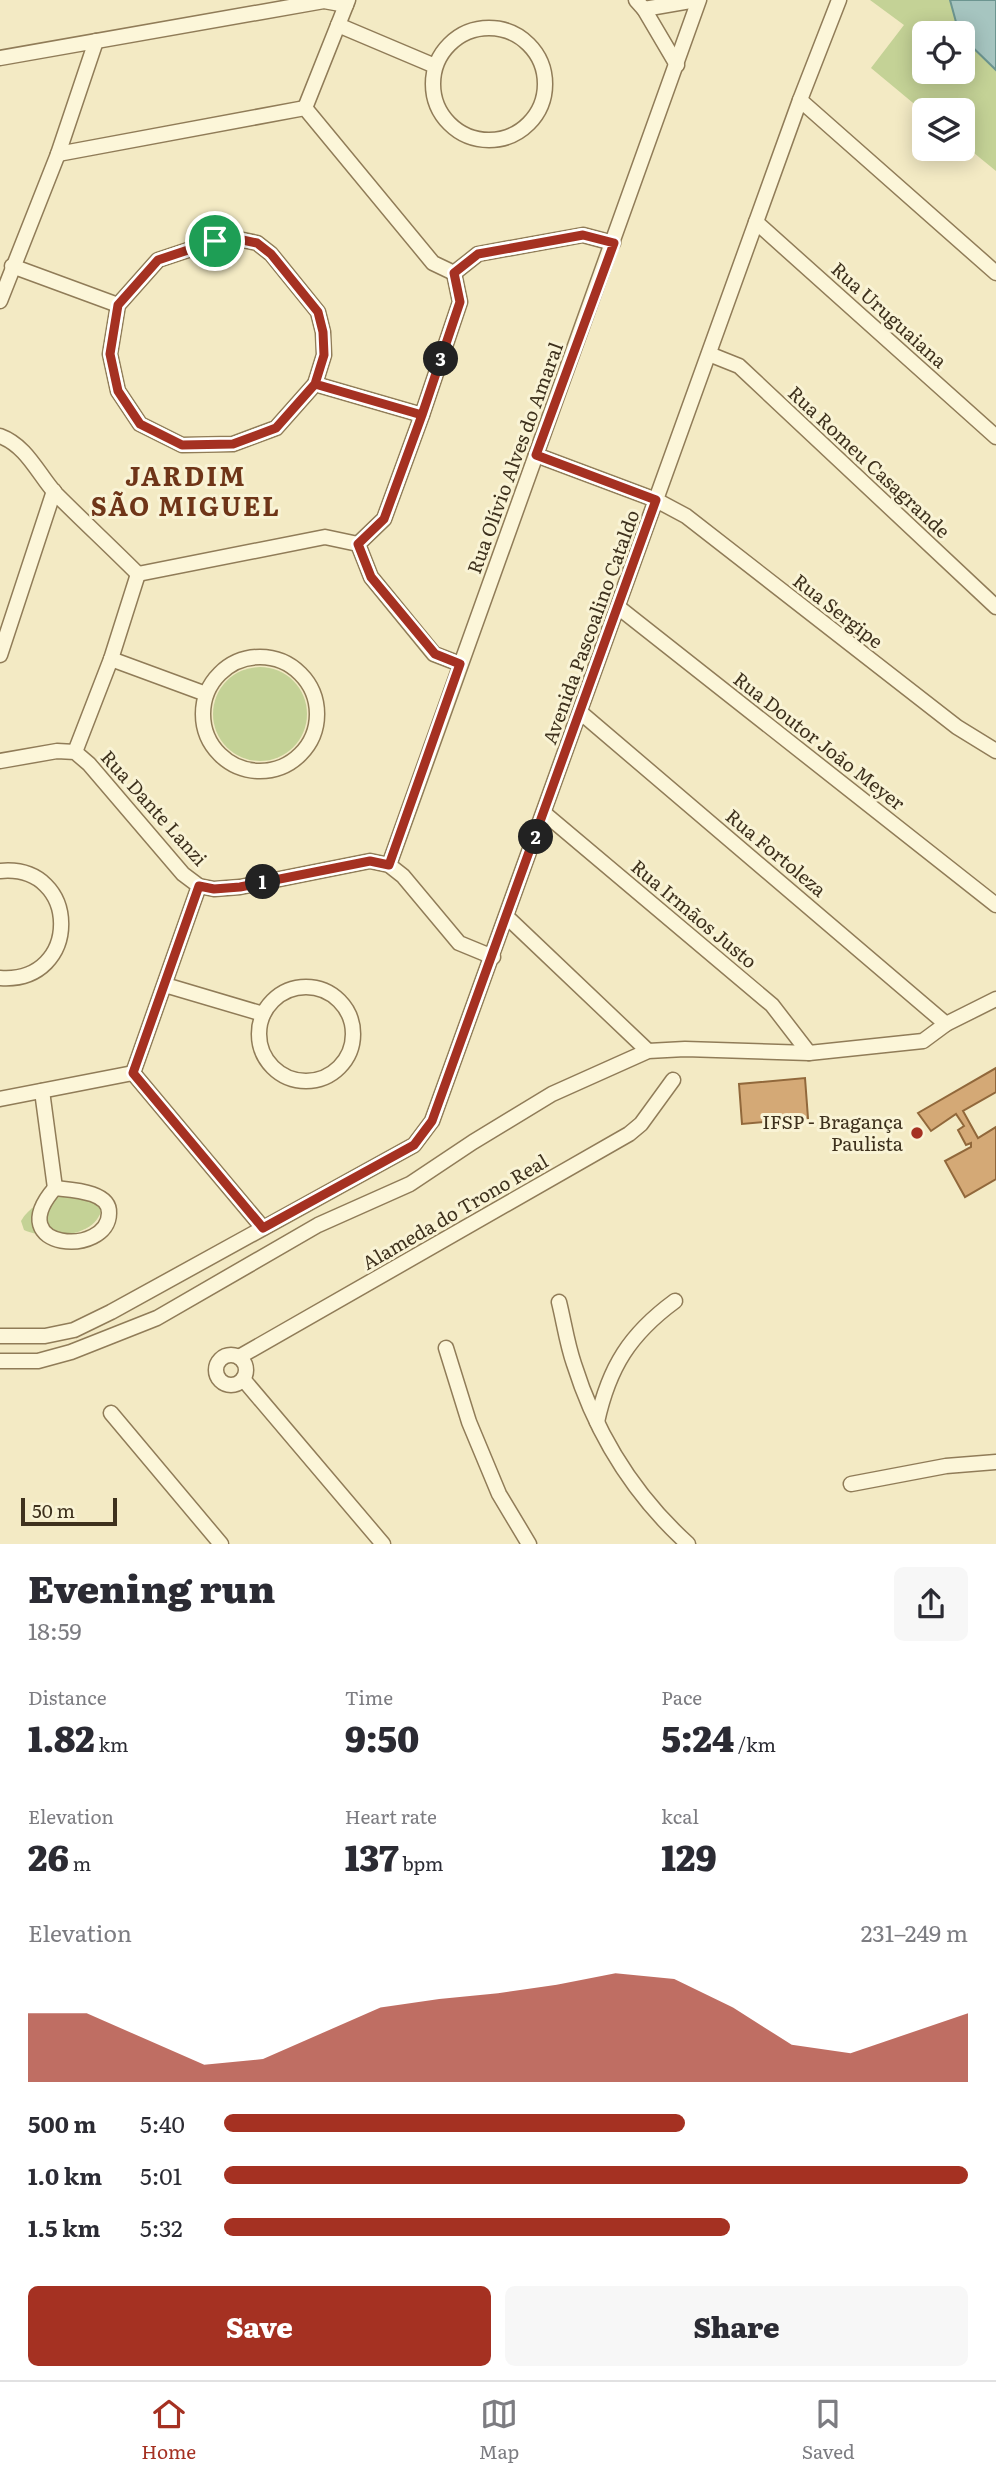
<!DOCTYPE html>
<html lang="en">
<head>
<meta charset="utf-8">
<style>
	body { margin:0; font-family:Literata,serif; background:#f7f7f7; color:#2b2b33; height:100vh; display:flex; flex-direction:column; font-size:26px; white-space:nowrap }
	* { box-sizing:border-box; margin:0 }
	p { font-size:23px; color:#7c7c81 }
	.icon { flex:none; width:38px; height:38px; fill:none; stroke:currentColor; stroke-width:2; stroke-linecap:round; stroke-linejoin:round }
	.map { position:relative; height:1544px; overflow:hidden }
	.side { display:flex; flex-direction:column; background:#fff; flex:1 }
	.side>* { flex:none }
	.buttons { position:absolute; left:912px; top:21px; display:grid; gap:14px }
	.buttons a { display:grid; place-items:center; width:63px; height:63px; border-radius:10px; background:#fff; box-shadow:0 4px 18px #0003; font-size:35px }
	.scale { position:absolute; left:21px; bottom:18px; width:96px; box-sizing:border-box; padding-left:7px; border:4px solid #3e311d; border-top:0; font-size:19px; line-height:24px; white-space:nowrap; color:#3e311d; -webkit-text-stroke:5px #f9f3d5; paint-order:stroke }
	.pin { position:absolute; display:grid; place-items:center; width:60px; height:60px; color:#fff; margin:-30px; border:4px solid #fff; border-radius:50%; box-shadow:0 2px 7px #0007 }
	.km { position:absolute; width:35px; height:35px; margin:-18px; border-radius:50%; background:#222; color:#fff; font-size:19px; line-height:35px; text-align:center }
	.round { display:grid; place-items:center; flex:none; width:74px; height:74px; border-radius:10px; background:#f7f7f7 }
	.summary { display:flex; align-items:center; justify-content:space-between; height:119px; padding:0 28px }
	h1 { font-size:38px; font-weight:800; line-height:52px }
	.metrics { display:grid; grid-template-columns:repeat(3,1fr); gap:10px; height:119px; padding:7px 28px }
	.metrics div { display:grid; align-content:center }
	.metrics b { font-size:35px; font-weight:800 }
	.metrics small { font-size:19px; font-weight:400 }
	.metrics p { font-size:19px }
	.chart { height:196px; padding:14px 28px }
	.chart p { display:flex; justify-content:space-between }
	.chart svg { width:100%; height:126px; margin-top:7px; fill:#a53122; opacity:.7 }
	.button { display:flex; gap:14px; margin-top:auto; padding:14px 28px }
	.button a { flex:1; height:80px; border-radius:10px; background:#a53122; color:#fff; font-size:28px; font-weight:800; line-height:80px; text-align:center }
	.button a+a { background:#f7f7f7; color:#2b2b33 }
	ul { padding:0 28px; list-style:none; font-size:23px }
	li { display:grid; grid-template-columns:112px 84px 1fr; align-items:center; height:52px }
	li i { height:18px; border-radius:9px; background:#a53122 }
	.tabs { display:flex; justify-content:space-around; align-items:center; height:98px; border-top:2px solid #e1e1e2; background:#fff; font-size:19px; color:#7c7c81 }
	.tabs a { display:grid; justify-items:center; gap:4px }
	.tabs .active { color:#a53122 }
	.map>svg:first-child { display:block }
	.green { fill:#c4d296; fill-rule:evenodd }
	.water { fill:#a6c5c0; stroke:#6c9590; stroke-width:2 }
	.building { fill:#d4a976; stroke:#91683b; stroke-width:2 }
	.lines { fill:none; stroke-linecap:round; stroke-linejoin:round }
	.minor-casing { stroke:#907c58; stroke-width:17 }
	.minor { stroke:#fcf6d9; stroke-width:14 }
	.route-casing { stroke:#fff; stroke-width:14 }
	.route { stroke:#a53122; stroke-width:9 }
	.poi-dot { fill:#a53122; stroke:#f9f3d5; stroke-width:2.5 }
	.labels { text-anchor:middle; stroke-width:6; stroke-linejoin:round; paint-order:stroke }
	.street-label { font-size:19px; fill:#3e311d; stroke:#f9f3d5 }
	.poi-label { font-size:19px; fill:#3e311d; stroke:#f9f3d5; text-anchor:end }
	.district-label { font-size:26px; font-weight:bold; letter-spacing:2px; fill:#6f3518; stroke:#f9f3d5 }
</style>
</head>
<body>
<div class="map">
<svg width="996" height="1544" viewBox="0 0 996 1544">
	<rect width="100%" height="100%" fill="#f3eac4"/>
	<!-- green -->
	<g class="green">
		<path d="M870 0H996V171L963 144 962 110 924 112 871 68 904 25ZM924 33H962V72H924Z"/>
		<circle cx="260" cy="714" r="47"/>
		<path d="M57 1195 79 1196 97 1203 101 1211C94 1238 45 1240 24 1230L21 1221C29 1207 42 1201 57 1195Z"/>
	</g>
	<!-- water -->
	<polygon class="water" points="950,0 996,0 996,70 963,38 962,33 959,33"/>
	<!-- building -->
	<g class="building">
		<polygon points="996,1068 996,1092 963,1111 978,1138 996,1127 996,1179 965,1197 945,1161 971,1147 971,1143 966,1145 958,1130 964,1126 956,1114 931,1131 918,1113"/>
		<polygon points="805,1078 808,1118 742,1124 739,1084"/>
	</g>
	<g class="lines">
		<defs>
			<g id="minor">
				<polyline points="636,0 644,9 677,65"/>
				<polyline points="644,9 696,0"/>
				<polyline points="338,25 435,66"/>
				<circle cx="489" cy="84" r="56"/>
				<polyline points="0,58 324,1 346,5"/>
				<polyline points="800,100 996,273"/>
				<polyline points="305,108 348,0"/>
				<polyline points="58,154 305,108 433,263 454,273"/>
				<polyline points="756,222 996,437"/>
				<polygon points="238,239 257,243 271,254 318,312 323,332 324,355 315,384 276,428 233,444 182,445 140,424 118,391 110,354 118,305 158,260 215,241"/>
				<polyline points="12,266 118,305"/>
				<polyline points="454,273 478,254 583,235 613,243"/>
				<polyline points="0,301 58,154 96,41"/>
				<polyline points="709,354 739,366 996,607"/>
				<polyline points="315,384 422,415"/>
				<path d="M0 436C27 446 38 474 56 494 83 521 111 547 138 574"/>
				<polyline points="536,455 656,500 686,516 957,727 996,751"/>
				<polyline points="358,544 384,519 422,415 460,302 454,273"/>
				<polyline points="358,544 371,577 434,654 460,664"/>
				<polyline points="138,574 325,537 358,544"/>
				<polyline points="618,607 996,905"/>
				<polyline points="0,655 54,491"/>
				<circle cx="260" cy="714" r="57"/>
				<polyline points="111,659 206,694"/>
				<polyline points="580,712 946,1024"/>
				<polyline points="75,752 111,659 138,574"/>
				<polyline points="0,761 57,751 75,752 89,764 183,874 199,886 214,889 240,887 370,861 389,865 403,876 459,943 493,957"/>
				<polyline points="544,813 772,1005 809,1053"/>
				<polyline points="389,865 699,0"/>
				<path d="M0 871C81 863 82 984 0 978"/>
				<polyline points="507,917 648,1051"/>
				<polyline points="165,985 263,1014"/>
				<circle cx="306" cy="1034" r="47"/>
				<polyline points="133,1073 199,886"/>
				<polyline points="42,1091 55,1188"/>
				<polyline points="0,1099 133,1073 263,1228"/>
				<path d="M55 1188C71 1190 110 1191 109 1213 109 1257 0 1251 55 1188Z"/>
				<path d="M559 1302C564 1322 567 1344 574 1364 596 1434 634 1495 688 1544"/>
				<polyline points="0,1336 45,1336 74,1330 111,1312 414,1145 432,1121 800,100 839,0"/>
				<polyline points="446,1348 469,1422 499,1494 529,1544"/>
				<circle cx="231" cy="1370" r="15"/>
				<polyline points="239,1357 629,1134 641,1124 673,1080"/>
				<polyline points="0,1361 38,1361 71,1352 157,1318 318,1225 410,1184 473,1142 552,1094 648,1051 685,1049 809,1053 923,1041 946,1024 996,999"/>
				<polyline points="243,1379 383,1544"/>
				<polyline points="111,1413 221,1544"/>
				<path d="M597 1422C609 1367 630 1334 675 1301"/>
				<polyline points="851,1484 946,1466 996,1462"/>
			</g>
		</defs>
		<!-- minor casing -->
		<use href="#minor" class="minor-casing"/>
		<!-- minor -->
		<use href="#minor" class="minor"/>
	</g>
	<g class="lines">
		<defs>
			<polyline id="route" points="215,241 238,239 257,243 271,254 318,312 323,332 324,355 315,384 422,415 384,519 358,544 371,577 435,654 460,664 389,865 370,861 240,887 214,889 199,886 133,1073 263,1228 414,1145 432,1121 656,500 536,455 614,243 583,235 478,254 454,273 460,302 422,415 315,384 276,428 233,444 182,445 140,424 118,391 110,354 118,305 158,260 215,241"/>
		</defs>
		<!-- route casing -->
		<use href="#route" class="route-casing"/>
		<!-- route -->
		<use href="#route" class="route"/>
	</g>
	<!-- markers -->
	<circle class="poi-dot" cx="917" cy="1133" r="7"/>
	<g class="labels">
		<!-- street labels -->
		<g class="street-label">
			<text transform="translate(889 315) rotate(42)" y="7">Rua Uruguaiana</text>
			<text transform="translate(515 458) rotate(-70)" y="7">Rua Olívio Alves do Amaral</text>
			<text transform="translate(869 462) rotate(43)" y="7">Rua Romeu Casagrande</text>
			<text transform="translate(838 611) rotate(38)" y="7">Rua Sergipe</text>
			<text transform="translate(591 627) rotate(-70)" y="7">Avenida Pascoalino Cataldo</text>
			<text transform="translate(819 741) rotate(38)" y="7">Rua Doutor João Meyer</text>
			<text transform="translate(154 808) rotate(48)" y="7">Rua Dante Lanzi</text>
			<text transform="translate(776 853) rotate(40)" y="7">Rua Fortoleza</text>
			<text transform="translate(694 914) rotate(40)" y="7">Rua Irmãos Justo</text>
			<text transform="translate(455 1212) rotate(-30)" y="7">Alameda do Trono Real</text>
		</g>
		<!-- poi labels -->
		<g class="poi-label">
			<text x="903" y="1129">IFSP - Bragança<tspan x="903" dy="22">Paulista</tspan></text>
		</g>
		<!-- district labels -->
		<g class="district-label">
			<text x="186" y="486">JARDIM<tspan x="186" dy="30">SÃO MIGUEL</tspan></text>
		</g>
	</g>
</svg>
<div class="buttons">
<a><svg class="icon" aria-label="locate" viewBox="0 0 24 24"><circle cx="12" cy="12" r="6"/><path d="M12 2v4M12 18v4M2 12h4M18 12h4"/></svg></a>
<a><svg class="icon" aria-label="layers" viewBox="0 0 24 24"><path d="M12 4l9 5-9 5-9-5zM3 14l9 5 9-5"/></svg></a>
</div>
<div class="scale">50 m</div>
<div class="pin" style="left:215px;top:241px;background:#1e9e55"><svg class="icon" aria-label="arrive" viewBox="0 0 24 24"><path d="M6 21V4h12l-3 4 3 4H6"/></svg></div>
<b class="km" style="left:263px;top:882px">1</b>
<b class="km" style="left:536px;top:837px">2</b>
<b class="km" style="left:441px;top:359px">3</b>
</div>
<section class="side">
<div class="summary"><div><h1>Evening run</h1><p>18:59</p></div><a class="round"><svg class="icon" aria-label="share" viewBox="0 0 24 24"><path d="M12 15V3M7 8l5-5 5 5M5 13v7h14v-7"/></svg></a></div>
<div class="metrics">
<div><p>Distance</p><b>1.82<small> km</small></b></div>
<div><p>Time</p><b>9:50</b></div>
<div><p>Pace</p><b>5:24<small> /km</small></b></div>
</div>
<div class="metrics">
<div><p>Elevation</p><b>26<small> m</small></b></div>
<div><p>Heart rate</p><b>137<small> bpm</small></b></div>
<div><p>kcal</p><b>129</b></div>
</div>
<div class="chart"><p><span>Elevation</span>231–249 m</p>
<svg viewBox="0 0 160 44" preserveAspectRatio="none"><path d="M0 44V20L10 20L20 29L30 38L40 36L50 27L60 18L70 15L80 13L90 10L100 6L110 8L120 18L130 31L140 34L150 27L160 20V44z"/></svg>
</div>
<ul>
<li><b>500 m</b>5:40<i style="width:62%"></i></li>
<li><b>1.0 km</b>5:01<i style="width:100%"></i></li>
<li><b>1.5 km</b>5:32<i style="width:68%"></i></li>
</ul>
<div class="button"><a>Save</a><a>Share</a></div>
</section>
<nav class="tabs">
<a class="active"><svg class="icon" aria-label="home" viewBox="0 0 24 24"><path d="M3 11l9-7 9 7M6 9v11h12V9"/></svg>Home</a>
<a><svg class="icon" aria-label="map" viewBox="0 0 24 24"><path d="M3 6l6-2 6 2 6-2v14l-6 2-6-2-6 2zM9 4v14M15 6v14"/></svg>Map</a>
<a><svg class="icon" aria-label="saved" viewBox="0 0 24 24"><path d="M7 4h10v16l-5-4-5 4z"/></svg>Saved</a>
</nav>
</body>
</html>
